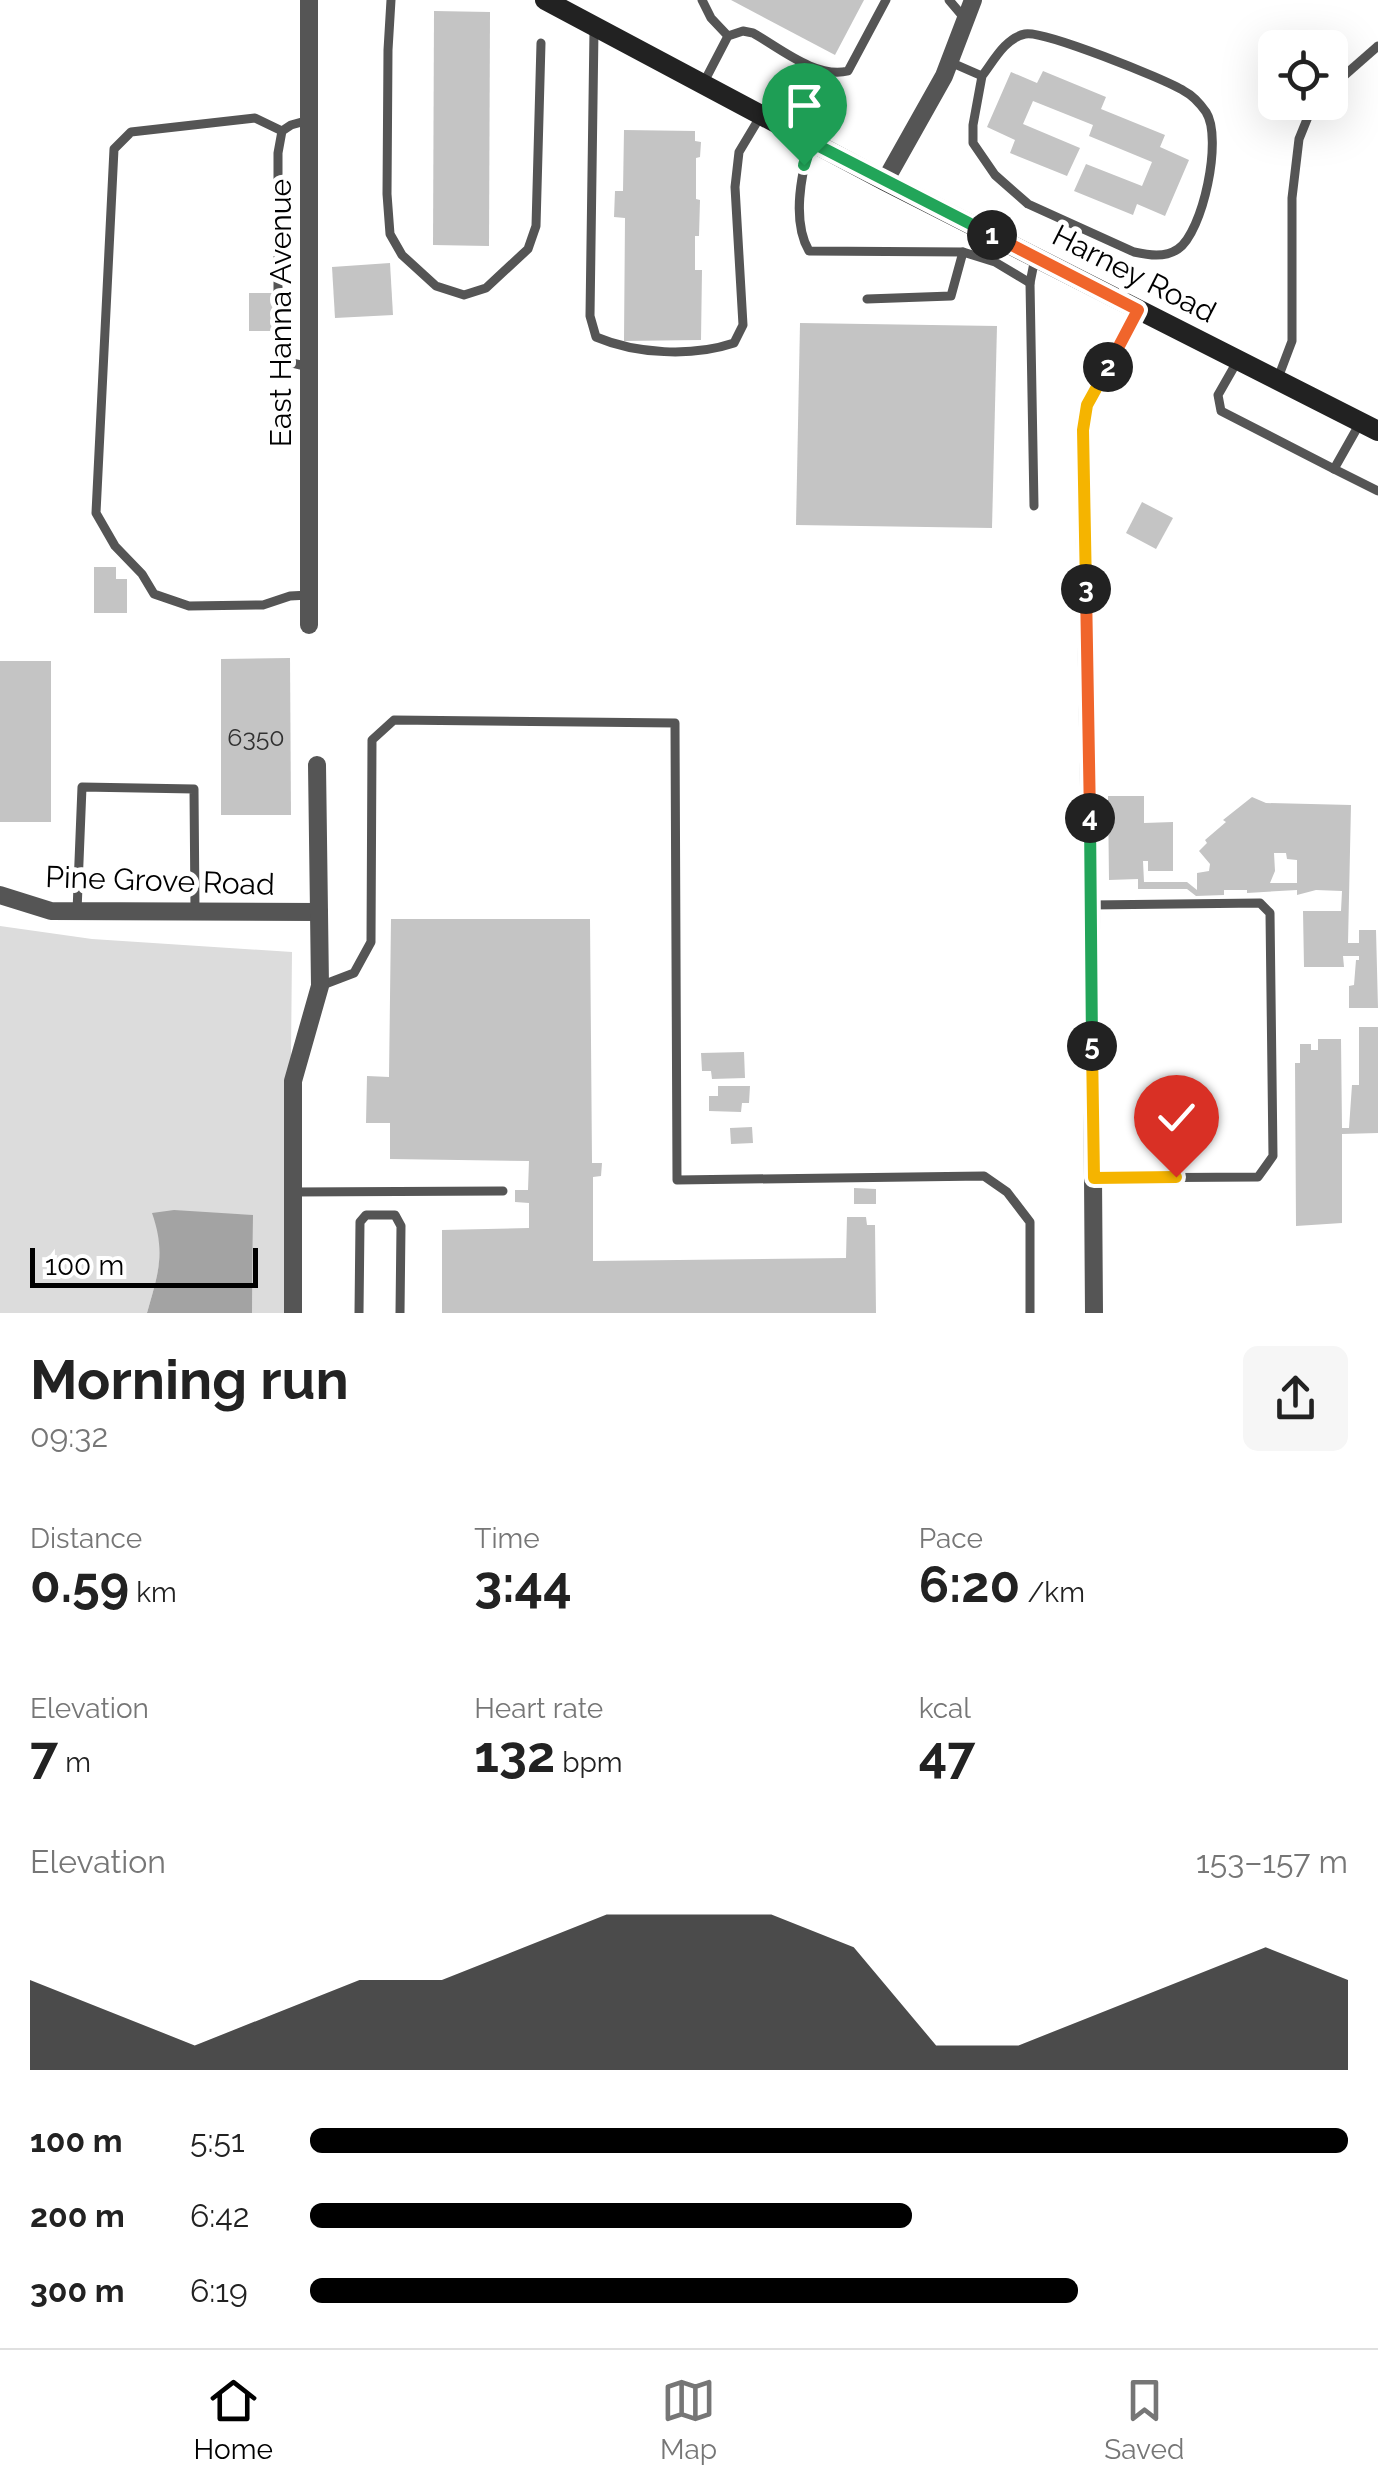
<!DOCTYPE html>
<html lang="en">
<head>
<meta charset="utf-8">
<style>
	body { margin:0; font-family:Raleway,sans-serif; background:#f6f6f6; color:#222; height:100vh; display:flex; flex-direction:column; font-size:38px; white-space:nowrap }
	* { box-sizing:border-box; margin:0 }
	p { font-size:32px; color:#767676 }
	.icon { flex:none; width:55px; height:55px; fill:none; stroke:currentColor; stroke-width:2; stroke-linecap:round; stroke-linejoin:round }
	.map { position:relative; height:1313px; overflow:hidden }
	.sheet { display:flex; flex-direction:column; background:#fff; flex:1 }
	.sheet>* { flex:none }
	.buttons { position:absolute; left:1258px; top:30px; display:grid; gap:20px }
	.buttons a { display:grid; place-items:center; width:90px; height:90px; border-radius:15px; background:#fff; box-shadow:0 10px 40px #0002; font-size:50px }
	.scale { position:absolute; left:30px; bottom:25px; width:228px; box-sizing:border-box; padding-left:10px; border:5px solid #000; border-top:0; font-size:28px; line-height:35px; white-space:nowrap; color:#000; -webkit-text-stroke:8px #fff; paint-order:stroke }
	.pin { position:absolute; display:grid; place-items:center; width:85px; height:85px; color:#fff; margin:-102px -42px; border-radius:50% 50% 50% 0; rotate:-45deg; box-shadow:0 0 10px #0007 }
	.pin .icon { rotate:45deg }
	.km { position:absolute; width:50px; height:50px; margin:-25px; border-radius:50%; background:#222; color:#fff; font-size:28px; line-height:50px; text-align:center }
	.round { display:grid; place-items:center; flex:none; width:105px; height:105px; border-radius:15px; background:#f6f6f6 }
	.summary { display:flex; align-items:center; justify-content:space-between; height:170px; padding:0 30px }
	h1 { font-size:55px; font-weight:700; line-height:75px }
	.figures { display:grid; grid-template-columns:repeat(3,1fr); gap:15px; height:170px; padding:10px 30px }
	.figures div { display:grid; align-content:center }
	.figures b { font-size:50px; font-weight:700 }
	.figures small { font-size:28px; font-weight:400 }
	.figures p { font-size:28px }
	.chart { height:280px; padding:20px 30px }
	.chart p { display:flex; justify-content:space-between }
	.chart svg { width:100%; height:180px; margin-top:10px; fill:#000; opacity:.7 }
	ul { padding:0 30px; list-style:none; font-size:32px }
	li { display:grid; grid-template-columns:160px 120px 1fr; align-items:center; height:75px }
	li i { height:25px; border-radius:12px; background:#000 }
	.tab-bar { display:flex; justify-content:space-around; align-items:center; height:140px; border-top:2px solid #e0e0e0; background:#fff; font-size:28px; color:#767676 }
	.tab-bar a { display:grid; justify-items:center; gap:5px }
	.tab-bar .active { color:#000 }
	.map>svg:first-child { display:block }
	.green { fill:#dcdcdc }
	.water { fill:#a3a3a3 }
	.building { fill:#c4c4c4; fill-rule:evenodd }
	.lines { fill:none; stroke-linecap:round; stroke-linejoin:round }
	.lane { stroke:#555; stroke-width:9 }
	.street { stroke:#555; stroke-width:18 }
	.secondary { stroke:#222; stroke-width:20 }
	.split-1-casing { stroke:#fff; stroke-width:20 }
	.split-2-casing { stroke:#fff; stroke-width:20 }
	.split-3-casing { stroke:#fff; stroke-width:20 }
	.split-4-casing { stroke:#fff; stroke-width:20 }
	.split-5-casing { stroke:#fff; stroke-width:20 }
	.split-6-casing { stroke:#fff; stroke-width:20 }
	.split-1 { stroke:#22a559; stroke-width:12 }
	.split-2 { stroke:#f0652b; stroke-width:12 }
	.split-3 { stroke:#f5b400; stroke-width:12 }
	.split-4 { stroke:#f0652b; stroke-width:12 }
	.split-5 { stroke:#22a559; stroke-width:12 }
	.split-6 { stroke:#f5b400; stroke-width:12 }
	.labels { text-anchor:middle; stroke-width:10; stroke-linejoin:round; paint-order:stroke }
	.number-label { font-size:25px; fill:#313131 }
	.street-label { font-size:30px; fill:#000; stroke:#fff }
</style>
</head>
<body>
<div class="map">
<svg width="1378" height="1313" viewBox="0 0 1378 1313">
	<rect width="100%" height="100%" fill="#fff"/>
	<!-- green -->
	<path class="green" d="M0 926 92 939 292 952 291 1056 285 1081 284 1313H252L253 1215 153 1213C166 1253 158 1274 147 1313H0Z"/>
	<!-- water -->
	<path class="water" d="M174 1210 253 1215 252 1313H147C158 1274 166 1253 152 1213Z"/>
	<!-- building -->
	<g class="building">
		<polygon points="731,0 864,0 835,55"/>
		<polygon points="434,11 490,12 489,246 433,245"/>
		<polygon points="1043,71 1106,97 1101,109 1165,135 1160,147 1189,160 1165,216 1137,204 1133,215 1074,191 1086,164 1142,186 1152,162 1089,136 1093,125 1033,101 1023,124 1080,148 1067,176 1010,153 1015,140 987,127 1011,72 1037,83"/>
		<polygon points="624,130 695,131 695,141 701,142 700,157 696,158 696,199 700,200 699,236 695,236 695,270 702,270 701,340 624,341 625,218 614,217 615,191 623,191"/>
		<polygon points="390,263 393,315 335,318 332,267"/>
		<rect x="249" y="293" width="24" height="38"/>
		<polygon points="800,323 997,326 992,528 796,525"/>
		<polygon points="1142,502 1173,518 1156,549 1126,533"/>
		<polygon points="94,567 116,567 116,579 127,579 127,613 94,613"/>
		<polygon points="290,658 291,815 221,815 221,659"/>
		<rect x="0" y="661" width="51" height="161"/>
		<path d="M1108 796H1144V823L1173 822V871H1148V861H1143L1144 882H1187L1197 890V873L1209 871 1210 864 1199 851 1207 843 1205 840 1226 822 1223 820 1252 797 1266 803 1351 805 1348 943H1359V930H1376L1378 1008H1349V986L1354 985 1356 960H1359V956H1343L1344 967H1304L1303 911H1341L1342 891 1316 890 1297 895V890L1247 893V890H1224V895L1196 896 1187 889H1138V879L1109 880ZM1274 853H1286L1287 859 1297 860V883H1270L1275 871Z"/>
		<polygon points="391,919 590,919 592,1163 602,1163 601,1176 593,1177 593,1261 846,1258 847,1217 866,1217 867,1225 875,1225 876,1313 442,1313 442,1230 529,1228 529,1203 515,1202 515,1190 528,1190 529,1161 390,1159 390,1123 366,1123 367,1076 389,1077"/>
		<polygon points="1359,1027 1378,1027 1378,1133 1342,1134 1342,1223 1296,1226 1295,1063 1300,1063 1300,1044 1311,1044 1311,1050 1318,1050 1318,1039 1341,1039 1342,1128 1349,1128 1352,1085 1359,1085"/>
		<polygon points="744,1052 745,1078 712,1079 711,1071 702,1071 701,1053"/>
		<polygon points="718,1086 750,1086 749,1103 742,1103 741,1112 709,1111 709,1096 718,1096"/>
		<polygon points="752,1127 753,1143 731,1144 730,1128"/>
		<polygon points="854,1188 876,1189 876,1204 854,1204"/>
	</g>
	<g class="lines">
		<!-- lane -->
		<g class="lane">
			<polyline points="391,0 388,50 387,194 390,234 402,255 436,286 464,295 486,288 528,249 536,226 541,43"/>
			<polyline points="702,0 711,18 728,36"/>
			<polyline points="949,0 966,20"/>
			<path d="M594 30 590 316 596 337C636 354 692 357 734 343L743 325 735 187 739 152 760 117"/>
			<path d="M950 62 982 76 973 125V143L995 175 1028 204 1134 252C1148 255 1165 258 1178 249 1203 232 1223 138 1206 112 1201 105 1192 95 1184 91 1165 79 1043 30 1025 34 1005 38 993 62 982 76"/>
			<path d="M703 84 728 36 743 31 753 33C780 48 816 79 848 71L886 0"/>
			<polyline points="1330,88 1378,46"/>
			<polyline points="309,120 291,125 282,131 278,153 278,343 288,362 309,367"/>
			<polyline points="282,131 255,118 131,132 114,149 96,513 115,546 142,574 154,594 189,606 263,605 290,596 309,595"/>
			<path d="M810 144C801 175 792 222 809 251L963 252 995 262 1030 283 1035 258"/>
			<polyline points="1030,283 1034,506"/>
			<polyline points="867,299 951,296 963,252"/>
			<polyline points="1238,360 1218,395 1221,411 1334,469"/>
			<polyline points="1278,378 1292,341 1292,198 1299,139 1314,102"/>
			<polyline points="1360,423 1334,469 1378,491"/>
			<polyline points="1091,905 1260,903 1270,913 1273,1156 1258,1177 1094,1178"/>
			<polyline points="77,911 82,787 194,789 195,910"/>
			<polyline points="320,986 354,973 371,942 372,740 394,720 675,723 677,1180 984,1176 1007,1192 1030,1222 1030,1313"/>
			<polyline points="293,1192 503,1191"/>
			<polyline points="359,1313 360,1222 366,1215 395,1215 401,1226 400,1313"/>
		</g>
		<!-- street -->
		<g class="street">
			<polyline points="309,0 309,625"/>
			<polyline points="885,181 944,76 973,0"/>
			<polyline points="0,895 51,911 319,912"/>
			<polyline points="293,1313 293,1081 320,986 317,765"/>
			<polyline points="1094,1313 1091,905 1083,430 1087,405 1138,310"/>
		</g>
		<!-- secondary -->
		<polyline class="secondary" points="545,0 885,181 1378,431"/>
	</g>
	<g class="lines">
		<defs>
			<polyline id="split-1" points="804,165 811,142 992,235"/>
			<polyline id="split-2" points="992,235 1138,310 1108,367"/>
			<polyline id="split-3" points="1086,589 1083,430 1087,405 1108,367"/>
			<polyline id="split-4" points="1086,589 1090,818"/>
			<polyline id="split-5" points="1090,818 1092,1046"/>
			<polyline id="split-6" points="1092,1046 1094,1178 1176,1177"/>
		</defs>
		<!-- split-1 casing -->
		<use href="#split-1" class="split-1-casing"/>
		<!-- split-2 casing -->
		<use href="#split-2" class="split-2-casing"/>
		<!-- split-3 casing -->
		<use href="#split-3" class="split-3-casing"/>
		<!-- split-4 casing -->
		<use href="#split-4" class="split-4-casing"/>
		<!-- split-5 casing -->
		<use href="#split-5" class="split-5-casing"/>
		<!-- split-6 casing -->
		<use href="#split-6" class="split-6-casing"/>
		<!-- split-1 -->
		<use href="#split-1" class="split-1"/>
		<!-- split-2 -->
		<use href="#split-2" class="split-2"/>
		<!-- split-3 -->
		<use href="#split-3" class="split-3"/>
		<!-- split-4 -->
		<use href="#split-4" class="split-4"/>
		<!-- split-5 -->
		<use href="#split-5" class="split-5"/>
		<!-- split-6 -->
		<use href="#split-6" class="split-6"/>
	</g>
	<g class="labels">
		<!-- number labels -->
		<g class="number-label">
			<text x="256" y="746">6350</text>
		</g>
		<!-- street labels -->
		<g class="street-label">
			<text transform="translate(1134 274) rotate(27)" y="10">Harney Road</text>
			<text transform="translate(281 313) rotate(-90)" y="10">East Hanna Avenue</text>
			<text transform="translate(160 881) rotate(2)" y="10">Pine Grove Road</text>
		</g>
	</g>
</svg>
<div class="buttons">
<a><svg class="icon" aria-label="locate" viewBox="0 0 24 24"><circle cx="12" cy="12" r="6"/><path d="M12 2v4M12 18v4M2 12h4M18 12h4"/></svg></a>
</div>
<div class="scale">100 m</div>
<div class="pin" style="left:804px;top:165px;background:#1e9e55"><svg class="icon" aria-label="arrive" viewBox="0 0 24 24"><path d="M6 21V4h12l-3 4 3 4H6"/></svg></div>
<div class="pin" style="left:1176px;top:1177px;background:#d93025"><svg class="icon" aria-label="check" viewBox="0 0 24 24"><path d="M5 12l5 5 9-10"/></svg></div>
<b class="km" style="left:992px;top:235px">1</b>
<b class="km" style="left:1108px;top:367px">2</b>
<b class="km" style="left:1086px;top:589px">3</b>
<b class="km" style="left:1090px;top:818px">4</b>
<b class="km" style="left:1092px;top:1046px">5</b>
</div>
<section class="sheet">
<div class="summary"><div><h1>Morning run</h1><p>09:32</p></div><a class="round"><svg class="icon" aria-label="share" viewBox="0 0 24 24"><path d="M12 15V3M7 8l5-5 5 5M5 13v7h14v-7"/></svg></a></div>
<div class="figures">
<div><p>Distance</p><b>0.59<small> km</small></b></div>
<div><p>Time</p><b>3:44</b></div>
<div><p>Pace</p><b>6:20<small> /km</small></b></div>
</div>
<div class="figures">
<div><p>Elevation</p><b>7<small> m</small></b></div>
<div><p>Heart rate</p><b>132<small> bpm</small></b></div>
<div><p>kcal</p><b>47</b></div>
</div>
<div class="chart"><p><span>Elevation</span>153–157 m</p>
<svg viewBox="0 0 160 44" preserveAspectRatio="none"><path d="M0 44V22L10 30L20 38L30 30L40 22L50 22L60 14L70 6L80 6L90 6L100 14L110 38L120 38L130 30L140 22L150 14L160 22V44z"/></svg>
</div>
<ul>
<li><b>100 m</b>5:51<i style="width:100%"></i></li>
<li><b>200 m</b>6:42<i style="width:58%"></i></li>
<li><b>300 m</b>6:19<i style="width:74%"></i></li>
</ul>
</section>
<nav class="tab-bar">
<a class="active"><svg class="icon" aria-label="home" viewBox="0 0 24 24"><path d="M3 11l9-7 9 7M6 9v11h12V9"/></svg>Home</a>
<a><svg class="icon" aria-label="map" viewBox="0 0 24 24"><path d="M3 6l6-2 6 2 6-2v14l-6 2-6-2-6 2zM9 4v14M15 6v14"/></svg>Map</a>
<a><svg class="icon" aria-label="saved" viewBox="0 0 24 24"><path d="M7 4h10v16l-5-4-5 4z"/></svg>Saved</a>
</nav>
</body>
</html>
